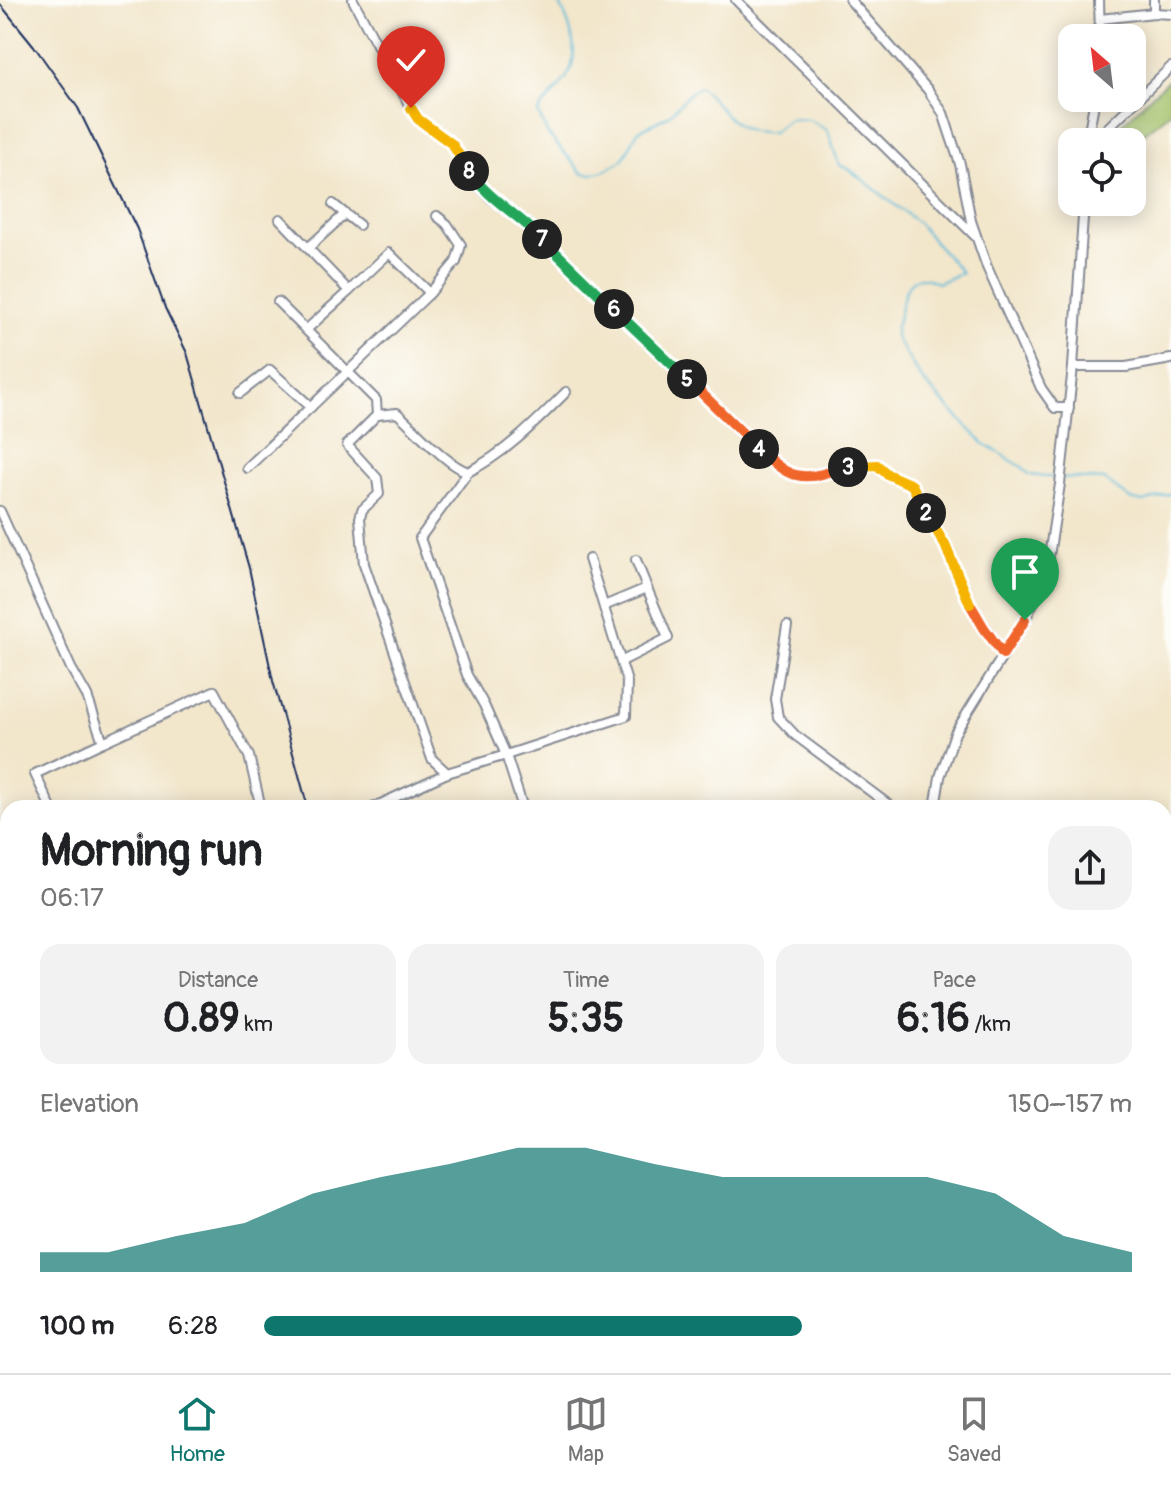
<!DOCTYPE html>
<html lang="en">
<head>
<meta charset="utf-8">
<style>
	body { margin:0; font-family:Pangolin,sans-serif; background:#f2f2f2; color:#202124; height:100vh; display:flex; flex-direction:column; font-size:30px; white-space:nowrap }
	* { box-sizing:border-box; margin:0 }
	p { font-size:26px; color:#757577 }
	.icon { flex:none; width:44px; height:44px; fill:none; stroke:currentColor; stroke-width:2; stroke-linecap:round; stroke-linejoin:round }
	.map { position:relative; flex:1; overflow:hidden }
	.sheet { position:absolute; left:0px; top:800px; width:1172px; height:574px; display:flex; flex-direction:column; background:#fff; border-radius:24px 24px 0 0; box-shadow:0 4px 20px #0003 }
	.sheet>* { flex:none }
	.needle { width:52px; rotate:332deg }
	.tools { position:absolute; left:1058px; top:24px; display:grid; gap:16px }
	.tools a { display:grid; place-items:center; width:88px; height:88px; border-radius:16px; background:#fff; box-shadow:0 4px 20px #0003; font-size:40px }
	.pin { position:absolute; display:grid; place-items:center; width:68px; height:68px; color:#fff; margin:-82px -34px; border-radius:50% 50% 50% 0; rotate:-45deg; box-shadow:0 0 8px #0007 }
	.pin .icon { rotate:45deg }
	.km { position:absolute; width:40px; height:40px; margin:-20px; border-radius:50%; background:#222; color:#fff; font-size:22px; line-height:40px; text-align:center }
	.round { display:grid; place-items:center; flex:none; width:84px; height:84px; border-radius:24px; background:#f2f2f2 }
	.headline { display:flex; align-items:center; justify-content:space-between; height:136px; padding:0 40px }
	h1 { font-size:44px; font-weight:700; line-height:60px }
	.stats { display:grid; grid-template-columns:repeat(3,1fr); gap:12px; height:136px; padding:8px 40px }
	.stats div { display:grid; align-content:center; border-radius:20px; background:#f2f2f2; text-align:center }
	.stats b { font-size:40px; font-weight:700 }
	.stats small { font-size:22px; font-weight:400 }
	.stats p { font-size:22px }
	.chart { height:224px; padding:16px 40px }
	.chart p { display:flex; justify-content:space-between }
	.chart svg { width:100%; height:144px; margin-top:8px; fill:#0f766e; opacity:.7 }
	ul { padding:0 40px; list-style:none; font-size:26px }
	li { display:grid; grid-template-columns:128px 96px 1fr; align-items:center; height:60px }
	li i { height:20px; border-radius:10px; background:#0f766e }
	.dock { display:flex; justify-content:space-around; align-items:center; height:112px; border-top:2px solid #e0e0e0; background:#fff; font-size:22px; color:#757577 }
	.dock a { display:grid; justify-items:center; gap:4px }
	.dock .on { color:#0f766e }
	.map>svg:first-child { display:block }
	.green { fill:#a3c169; stroke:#5f7864; stroke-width:2 }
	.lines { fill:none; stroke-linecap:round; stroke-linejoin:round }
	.stream { stroke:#5cbada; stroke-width:2 }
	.minor-casing { stroke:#868a94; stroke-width:12 }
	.minor { stroke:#fff; stroke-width:8 }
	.rail { stroke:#1b2f5e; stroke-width:2 }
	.split-1-casing { stroke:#fff; stroke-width:16 }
	.split-2-casing { stroke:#fff; stroke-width:16 }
	.split-3-casing { stroke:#fff; stroke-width:16 }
	.split-4-casing { stroke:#fff; stroke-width:16 }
	.split-5-casing { stroke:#fff; stroke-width:16 }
	.split-6-casing { stroke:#fff; stroke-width:16 }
	.split-7-casing { stroke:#fff; stroke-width:16 }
	.split-8-casing { stroke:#fff; stroke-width:16 }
	.split-9-casing { stroke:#fff; stroke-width:16 }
	.split-1 { stroke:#f0652b; stroke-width:10 }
	.split-2 { stroke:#f5b400; stroke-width:10 }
	.split-3 { stroke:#f5b400; stroke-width:10 }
	.split-4 { stroke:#f0652b; stroke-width:10 }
	.split-5 { stroke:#f0652b; stroke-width:10 }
	.split-6 { stroke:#22a559; stroke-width:10 }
	.split-7 { stroke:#22a559; stroke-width:10 }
	.split-8 { stroke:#22a559; stroke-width:10 }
	.split-9 { stroke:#f5b400; stroke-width:10 }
</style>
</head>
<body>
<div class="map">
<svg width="1171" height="1373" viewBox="0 0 1171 1373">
	<rect width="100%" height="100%" fill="#fdfcf7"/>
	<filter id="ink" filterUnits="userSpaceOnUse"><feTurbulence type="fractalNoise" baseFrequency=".0125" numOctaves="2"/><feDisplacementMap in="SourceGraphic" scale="16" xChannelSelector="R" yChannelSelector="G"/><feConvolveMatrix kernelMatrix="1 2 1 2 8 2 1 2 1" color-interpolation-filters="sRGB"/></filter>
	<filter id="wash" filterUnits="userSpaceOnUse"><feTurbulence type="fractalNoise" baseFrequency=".006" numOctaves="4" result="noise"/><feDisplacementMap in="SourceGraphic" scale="32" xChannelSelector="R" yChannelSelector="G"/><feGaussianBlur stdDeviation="1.8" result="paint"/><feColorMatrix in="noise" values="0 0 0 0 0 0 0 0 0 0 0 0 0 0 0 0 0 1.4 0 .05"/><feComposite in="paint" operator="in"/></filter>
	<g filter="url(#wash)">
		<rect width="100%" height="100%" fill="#f2e6cb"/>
		<!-- green -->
		<polygon class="green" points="1170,78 1171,112 1132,143 1103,142"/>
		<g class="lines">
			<!-- stream -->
			<g class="stream">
				<path d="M558 0C570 24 582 54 566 78 558 90 546 100 538 113L547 133 582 173 592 174 604 171 622 161 638 131 668 116 690 93 699 87C728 109 727 135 773 132L789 119 810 120 828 131 839 165 849 169 917 222 962 273 937 283C910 268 904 290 900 311 898 321 895 327 895 337L923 381 983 443 1022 467 1030 475 1058 478"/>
				<polyline points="1064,478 1105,480 1130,499 1143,502 1171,494"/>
				<polyline points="0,1182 8,1196"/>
				<polyline points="78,1366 81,1373"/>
				<polyline points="582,1366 584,1373"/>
			</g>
		</g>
	</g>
	<g filter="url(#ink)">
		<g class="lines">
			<defs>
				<g id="minor">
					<path d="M353 0 411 108 418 119 452 144 481 188 491 198 525 222 779 468C805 483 812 475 839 468 850 465 865 465 877 465L887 474 912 485 945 545 973 610 1003 654"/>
					<polyline points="736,0 975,236"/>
					<polyline points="850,0 928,90 943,113 960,164 971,221 987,267 1041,388 1055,408 1069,408"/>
					<polyline points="1099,0 1100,38"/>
					<polyline points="1154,13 1154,0"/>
					<polyline points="1100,19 1154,13 1171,14"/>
					<polyline points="1087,142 1095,98"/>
					<polyline points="1093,142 1171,67"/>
					<polyline points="333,204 359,225"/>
					<polyline points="280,219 349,291 306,330"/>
					<polyline points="308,248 345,214"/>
					<polyline points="430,293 456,262 461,245 447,224 437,216"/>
					<polyline points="278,302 376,400 377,415 347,445 377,478 379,494 362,510 360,518 364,564 432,759 447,773"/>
					<polyline points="1073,367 1126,367 1171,359"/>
					<polyline points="240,393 270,370 311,407"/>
					<path d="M377 415 397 413C418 431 445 464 468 472 505 454 537 421 566 392"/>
					<polyline points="247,468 430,293 389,253 349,291"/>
					<polyline points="468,472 420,538 467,675 484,705 506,755 626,716 627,682 589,559"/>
					<polyline points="0,511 71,668 87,696 103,742 214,691 249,756 261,808"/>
					<polyline points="604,606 647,588 636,560"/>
					<polyline points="787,626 775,699 778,717 795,735 893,808"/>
					<polyline points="622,661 668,638 647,588"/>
					<polyline points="51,808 35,774 103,742"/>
					<polyline points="372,808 447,773 506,755 523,808"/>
					<polyline points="935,808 940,777 955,733 1025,620 1046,576 1060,484 1073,367 1084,202"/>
					<polyline points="1164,826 1171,825"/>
					<polyline points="1164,869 1171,871"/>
					<polyline points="1164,952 1171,956"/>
					<polyline points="1164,1161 1171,1179"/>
					<polyline points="416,1366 417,1373"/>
					<polyline points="790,1366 799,1373 814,1371 818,1366"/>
					<polyline points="1134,1366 1139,1373"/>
					<polyline points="710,1373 712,1366"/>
				</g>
			</defs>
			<!-- minor casing -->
			<use href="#minor" class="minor-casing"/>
			<!-- minor -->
			<use href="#minor" class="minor"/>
			<!-- rail -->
			<g class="rail">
				<polyline points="0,4 34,46 78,108 137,229 165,308 187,353 249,568 273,681 308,808"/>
				<polyline points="469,1366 472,1373"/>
			</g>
		</g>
	</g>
	<g class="lines" filter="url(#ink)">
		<defs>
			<polyline id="split-1" points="970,604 984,628 1003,654 1025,620"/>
			<polyline id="split-2" points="926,513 945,545 970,604"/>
			<polyline id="split-3" points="848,467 877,465 887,474 912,485 926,513"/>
			<path id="split-4" d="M759 449C779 469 794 482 822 474 831 471 839 468 848 467"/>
			<polyline id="split-5" points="687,379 759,449"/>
			<polyline id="split-6" points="614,309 687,379"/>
			<polyline id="split-7" points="542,239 614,309"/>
			<path id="split-8" d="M469 171C489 200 518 214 542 239"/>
			<polyline id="split-9" points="411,108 418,119 452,144 469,171"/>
		</defs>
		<!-- split-1 casing -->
		<use href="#split-1" class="split-1-casing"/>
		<!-- split-2 casing -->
		<use href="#split-2" class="split-2-casing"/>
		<!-- split-3 casing -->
		<use href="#split-3" class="split-3-casing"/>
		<!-- split-4 casing -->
		<use href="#split-4" class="split-4-casing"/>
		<!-- split-5 casing -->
		<use href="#split-5" class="split-5-casing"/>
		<!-- split-6 casing -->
		<use href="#split-6" class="split-6-casing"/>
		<!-- split-7 casing -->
		<use href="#split-7" class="split-7-casing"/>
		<!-- split-8 casing -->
		<use href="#split-8" class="split-8-casing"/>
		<!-- split-9 casing -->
		<use href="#split-9" class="split-9-casing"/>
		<!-- split-1 -->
		<use href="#split-1" class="split-1"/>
		<!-- split-2 -->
		<use href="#split-2" class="split-2"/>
		<!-- split-3 -->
		<use href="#split-3" class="split-3"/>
		<!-- split-4 -->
		<use href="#split-4" class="split-4"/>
		<!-- split-5 -->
		<use href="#split-5" class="split-5"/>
		<!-- split-6 -->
		<use href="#split-6" class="split-6"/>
		<!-- split-7 -->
		<use href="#split-7" class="split-7"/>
		<!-- split-8 -->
		<use href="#split-8" class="split-8"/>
		<!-- split-9 -->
		<use href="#split-9" class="split-9"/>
	</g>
</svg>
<div class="tools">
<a><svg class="needle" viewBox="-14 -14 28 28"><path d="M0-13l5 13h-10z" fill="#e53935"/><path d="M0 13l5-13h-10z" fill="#757577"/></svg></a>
<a><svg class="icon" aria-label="locate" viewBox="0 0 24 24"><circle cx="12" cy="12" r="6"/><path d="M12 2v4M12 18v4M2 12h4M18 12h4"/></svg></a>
</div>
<div class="pin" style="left:1025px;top:620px;background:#1e9e55"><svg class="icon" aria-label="arrive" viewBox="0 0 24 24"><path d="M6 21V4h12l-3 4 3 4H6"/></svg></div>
<div class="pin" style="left:411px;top:108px;background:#d93025"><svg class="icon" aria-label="check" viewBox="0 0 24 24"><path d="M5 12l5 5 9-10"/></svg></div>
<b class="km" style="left:926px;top:513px">2</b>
<b class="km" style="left:848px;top:467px">3</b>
<b class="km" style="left:759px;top:449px">4</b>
<b class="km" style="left:687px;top:379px">5</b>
<b class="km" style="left:614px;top:309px">6</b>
<b class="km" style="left:542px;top:239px">7</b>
<b class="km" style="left:469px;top:171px">8</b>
<section class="sheet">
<div class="headline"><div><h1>Morning run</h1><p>06:17</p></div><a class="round"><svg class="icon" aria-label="share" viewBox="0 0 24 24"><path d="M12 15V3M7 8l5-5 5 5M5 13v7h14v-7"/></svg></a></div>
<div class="stats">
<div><p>Distance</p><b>0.89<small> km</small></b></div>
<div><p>Time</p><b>5:35</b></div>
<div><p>Pace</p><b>6:16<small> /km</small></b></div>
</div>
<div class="chart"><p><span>Elevation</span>150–157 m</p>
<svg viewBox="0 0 160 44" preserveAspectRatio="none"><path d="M0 44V38L10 38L20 33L30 29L40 20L50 15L60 11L70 6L80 6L90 11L100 15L110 15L120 15L130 15L140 20L150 33L160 38V44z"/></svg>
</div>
<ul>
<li><b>100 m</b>6:28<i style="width:62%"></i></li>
</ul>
</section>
</div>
<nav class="dock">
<a class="on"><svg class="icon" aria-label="home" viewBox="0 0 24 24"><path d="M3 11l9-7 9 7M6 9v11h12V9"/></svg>Home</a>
<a><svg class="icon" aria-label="map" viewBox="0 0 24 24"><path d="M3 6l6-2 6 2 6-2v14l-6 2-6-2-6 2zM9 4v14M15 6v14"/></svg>Map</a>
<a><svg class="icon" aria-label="saved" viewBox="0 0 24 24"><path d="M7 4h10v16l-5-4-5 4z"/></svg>Saved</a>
</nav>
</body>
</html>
